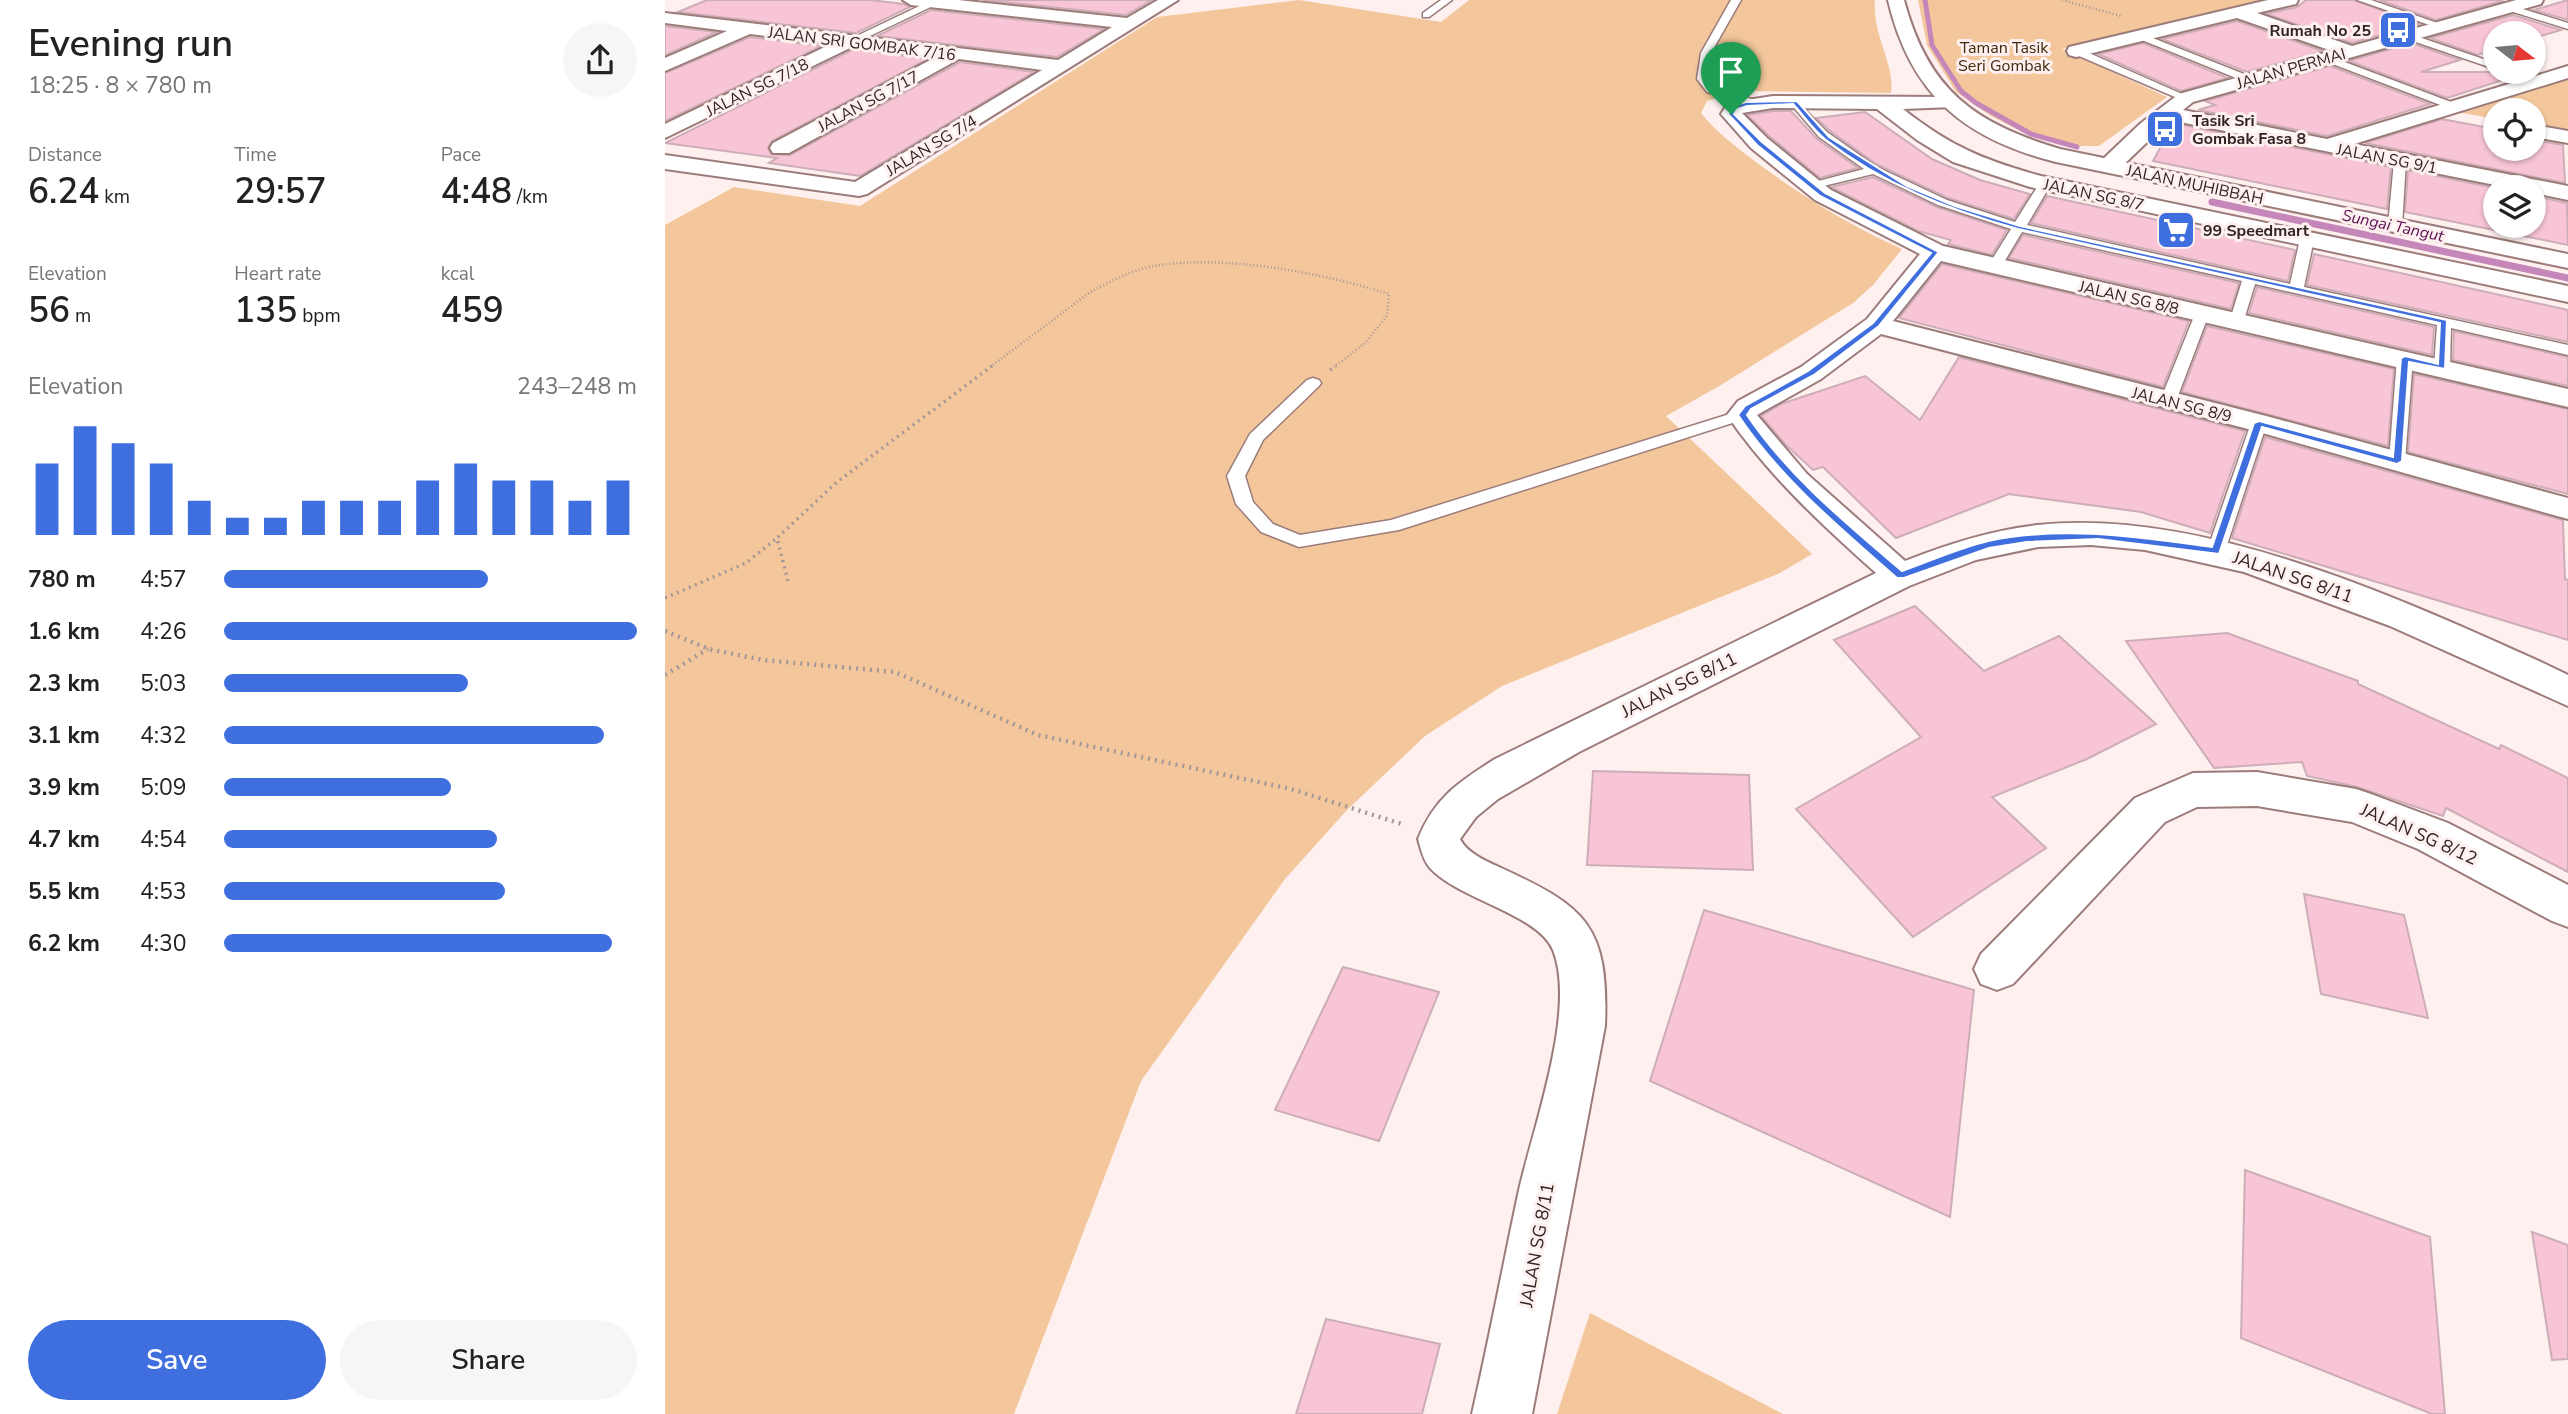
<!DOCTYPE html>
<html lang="en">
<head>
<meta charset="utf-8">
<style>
	body { margin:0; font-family:"Nunito Sans",sans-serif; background:#f6f6f6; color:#222; height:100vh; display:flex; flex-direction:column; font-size:26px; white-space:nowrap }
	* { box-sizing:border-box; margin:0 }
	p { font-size:23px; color:#767676 }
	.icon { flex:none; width:38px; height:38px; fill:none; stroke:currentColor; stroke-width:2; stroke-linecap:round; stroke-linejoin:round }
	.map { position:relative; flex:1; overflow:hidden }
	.side { display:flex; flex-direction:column; background:#fff; width:665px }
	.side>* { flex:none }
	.needle { width:46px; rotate:106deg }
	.buttons { position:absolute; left:1818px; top:21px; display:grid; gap:14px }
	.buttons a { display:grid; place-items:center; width:63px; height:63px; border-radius:50%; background:#fff; box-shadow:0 2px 5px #0004; font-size:35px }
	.pin { position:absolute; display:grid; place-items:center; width:60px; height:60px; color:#fff; margin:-72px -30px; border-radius:50% 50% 50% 0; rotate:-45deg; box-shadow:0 0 7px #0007 }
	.pin .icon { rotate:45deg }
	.round { display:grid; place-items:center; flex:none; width:74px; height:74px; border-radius:37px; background:#f6f6f6 }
	.overview { display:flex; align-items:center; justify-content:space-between; height:119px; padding:0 28px }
	h1 { font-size:38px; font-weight:600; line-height:52px }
	.stats { display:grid; grid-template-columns:repeat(3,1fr); gap:10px; height:119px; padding:7px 28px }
	.stats div { display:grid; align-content:center }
	.stats b { font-size:35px; font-weight:600 }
	.stats small { font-size:19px; font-weight:400 }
	.stats p { font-size:19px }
	.chart { height:196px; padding:14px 28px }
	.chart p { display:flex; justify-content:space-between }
	.chart svg { width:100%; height:126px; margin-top:7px; stroke:#3f6fdf; stroke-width:6 }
	.action { display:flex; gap:14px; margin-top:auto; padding:14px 28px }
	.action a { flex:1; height:80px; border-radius:42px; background:#3f6fdf; color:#fff; font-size:28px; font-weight:600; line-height:80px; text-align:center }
	.action a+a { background:#f6f6f6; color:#222 }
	ul { padding:0 28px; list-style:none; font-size:23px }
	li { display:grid; grid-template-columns:112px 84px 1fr; align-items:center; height:52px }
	li i { height:18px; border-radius:9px; background:#3f6fdf }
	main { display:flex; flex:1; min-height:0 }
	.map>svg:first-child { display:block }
	.green { fill:#f3c79b }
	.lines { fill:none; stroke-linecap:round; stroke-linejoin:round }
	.stream-far1 { stroke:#c586b9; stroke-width:5 }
	.stream { stroke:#c586b9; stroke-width:7 }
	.building { fill:#f8c5d6; stroke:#cdadb7; stroke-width:2 }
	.lane-casing { stroke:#9c7c7b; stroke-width:3 }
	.street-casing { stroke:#9c7c7b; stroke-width:4 }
	.secondary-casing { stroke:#9c7c7b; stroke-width:4 }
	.path-far2 { stroke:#a59797; stroke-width:2.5; stroke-dasharray:1 2.5; stroke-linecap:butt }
	.path-far1 { stroke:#a59797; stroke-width:3.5; stroke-dasharray:2 4.5; stroke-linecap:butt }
	.path { stroke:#a59797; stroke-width:4.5; stroke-dasharray:2 5; stroke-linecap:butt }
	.lane { fill:#fff; fill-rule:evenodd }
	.street { fill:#fff; fill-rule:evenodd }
	.secondary { fill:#fff; fill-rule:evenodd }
	.route { fill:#3f6fdf; stroke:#fff; stroke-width:2; fill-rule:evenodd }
	.labels { text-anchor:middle; stroke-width:6; stroke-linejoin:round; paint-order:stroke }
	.far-poi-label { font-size:16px; font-weight:bold; fill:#302323; stroke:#fef0ef; text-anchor:start }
	.far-street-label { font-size:16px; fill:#302323; stroke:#fef0ef }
	.far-park-label { font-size:16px; fill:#41290e; stroke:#fef0ef }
	.far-water-label { font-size:16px; font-style:italic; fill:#5d1154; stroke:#fef0ef }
	.street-label { font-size:18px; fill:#302323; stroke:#fef0ef }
</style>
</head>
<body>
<main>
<section class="side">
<div class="overview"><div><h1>Evening run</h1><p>18:25 · 8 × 780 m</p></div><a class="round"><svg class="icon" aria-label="share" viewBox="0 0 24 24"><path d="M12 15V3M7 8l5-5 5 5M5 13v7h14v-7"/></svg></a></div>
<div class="stats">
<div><p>Distance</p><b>6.24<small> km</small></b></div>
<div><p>Time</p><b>29:57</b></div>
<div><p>Pace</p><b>4:48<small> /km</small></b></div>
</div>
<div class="stats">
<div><p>Elevation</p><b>56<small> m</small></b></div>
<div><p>Heart rate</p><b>135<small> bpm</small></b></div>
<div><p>kcal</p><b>459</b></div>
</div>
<div class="chart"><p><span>Elevation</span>243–248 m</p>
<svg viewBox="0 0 160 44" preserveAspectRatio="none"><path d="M5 44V19M15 44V6M25 44V12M35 44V19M45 44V32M55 44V38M65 44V38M75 44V32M85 44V32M95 44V32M105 44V25M115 44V19M125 44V25M135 44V25M145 44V32M155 44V25"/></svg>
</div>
<ul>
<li><b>780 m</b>4:57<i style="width:64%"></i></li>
<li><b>1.6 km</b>4:26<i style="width:100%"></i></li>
<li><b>2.3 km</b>5:03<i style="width:59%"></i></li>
<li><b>3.1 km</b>4:32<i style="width:92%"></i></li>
<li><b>3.9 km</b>5:09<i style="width:55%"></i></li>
<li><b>4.7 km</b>4:54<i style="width:66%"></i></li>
<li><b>5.5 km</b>4:53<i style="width:68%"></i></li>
<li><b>6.2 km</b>4:30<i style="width:94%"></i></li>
</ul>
<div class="action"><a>Save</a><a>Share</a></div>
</section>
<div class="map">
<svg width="1903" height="1414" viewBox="0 0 1903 1414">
	<rect width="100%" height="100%" fill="#fef0ef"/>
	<!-- green -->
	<g class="green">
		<path d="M634 0 776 22 804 0H1210C1207 35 1230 63 1226 93L1075 91 1042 101 1036 113C1051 132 1069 145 1088 160 1137 196 1182 224 1237 249L1208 285 1188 303 1056 385 1001 416 1147 554 1115 573 837 686 760 736 682 810 620 879 476 1081 349 1414H0V225L69 187 195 206 492 17Z"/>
		<polygon points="1253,0 1600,0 1397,49 1502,97 1434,146 1404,146 1361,134 1326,116 1291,92 1262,45"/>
		<polygon points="1903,77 1903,132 1869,126 1869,110 1830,110 1830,119 1792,112"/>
		<polygon points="925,1313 1118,1414 892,1414"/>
	</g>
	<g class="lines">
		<!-- stream-far1 -->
		<polyline class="stream-far1" points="1260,0 1267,45 1296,91 1311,103 1366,134 1412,147"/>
		<!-- stream -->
		<polyline class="stream" points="1547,202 1903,278"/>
	</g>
	<!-- building -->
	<g class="building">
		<polygon points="42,0 205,0 239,4 245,7 191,33 13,12"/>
		<polygon points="318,0 487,0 461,15"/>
		<polygon points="1641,0 1689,0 1754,24 1687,43 1601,14 1632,7"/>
		<polygon points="1714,0 1833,0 1837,1 1771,20"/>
		<polygon points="1903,0 1903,20 1869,10"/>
		<polygon points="266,10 439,29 392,57 212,36"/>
		<polygon points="1848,15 1896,30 1869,38 1869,33 1830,33 1830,49 1813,55 1765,38"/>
		<polygon points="1572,21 1658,51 1582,72 1497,39"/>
		<polygon points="0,26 52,32 0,55"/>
		<polygon points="85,37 157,46 0,121 0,73"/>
		<polygon points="1478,43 1563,78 1516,91 1433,54"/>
		<polygon points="1746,43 1795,60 1756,72 1838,72 1844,78 1782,98 1684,61"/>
		<polygon points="189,49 263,59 107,141 103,147 106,154 125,155 295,62 369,72 195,176 104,163 112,158 0,143"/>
		<polygon points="1665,66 1765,104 1662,136 1533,110 1550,105 1540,101"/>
		<polygon points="1108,111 1126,111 1152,139 1193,168 1155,178 1104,136 1082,115"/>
		<polygon points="1200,112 1267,159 1315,180 1365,194 1349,219 1283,198 1211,164 1164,130 1151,118"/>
		<polygon points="1777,119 1830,129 1830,149 1869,149 1869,140 1898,145 1900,183 1700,143"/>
		<polygon points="1509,123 1726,167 1722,209 1488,161"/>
		<polygon points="1743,170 1830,188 1830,226 1869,226 1869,196 1902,203 1903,245 1740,212"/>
		<polygon points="1208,177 1272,207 1342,230 1327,255 1283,244 1286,240 1253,231 1166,187"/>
		<polygon points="1382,196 1630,250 1623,281 1366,223"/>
		<polygon points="1358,235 1574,283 1566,309 1344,258"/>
		<polygon points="1649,254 1903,310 1903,342 1642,285"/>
		<polygon points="1277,264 1524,321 1498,387 1234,318"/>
		<polygon points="1592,287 1769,327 1767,355 1584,313"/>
		<polygon points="1542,326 1729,369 1723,446 1517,392"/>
		<polygon points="1789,331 1903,357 1903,386 1788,360"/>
		<polygon points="1294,357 1580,431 1545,533 1476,512 1344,494 1231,538 1158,467 1148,470 1121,445 1096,416 1116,404 1200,376 1255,420"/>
		<polygon points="1749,374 1903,409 1903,494 1743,452"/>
		<polygon points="1600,437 1898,520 1900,579 1903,580 1903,640 1567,538"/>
		<polygon points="1250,606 1319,671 1394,636 1491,724 1422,759 1327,797 1381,848 1248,937 1131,809 1256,737 1169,640"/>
		<polygon points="1562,633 1693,681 1693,684 1834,749 1836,745 1903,778 1903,872 1781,808 1778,816 1692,787 1642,776 1637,762 1549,768 1461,641"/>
		<polygon points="928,771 1084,775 1088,870 922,865"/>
		<polygon points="1639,894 1739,915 1763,1018 1656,994"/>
		<polygon points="1039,910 1309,990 1285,1217 985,1081"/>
		<polygon points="678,967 774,992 714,1141 610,1110"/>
		<polygon points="1580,1170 1765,1237 1780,1414 1767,1414 1576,1338"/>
		<polygon points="1867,1232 1903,1245 1903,1359 1887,1360"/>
		<polygon points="661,1319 775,1344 757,1414 631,1414"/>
	</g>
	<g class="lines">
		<defs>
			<g id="lane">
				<polygon points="267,0 272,3 270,5 188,44 179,42"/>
				<polygon points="776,0 787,0 764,17 758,17 758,13"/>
				<polygon points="1066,0 1076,0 1046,53 1042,79 1050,88 1093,101 1093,105 1089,106 1042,92 1032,79 1036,53"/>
				<polygon points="1692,0 1706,0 1784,27 1776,29"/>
				<polygon points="1845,5 1903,23 1903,29 1842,10 1840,8"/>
				<polygon points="1475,33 1589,78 1590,80 1581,82 1472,38 1470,36"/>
				<polygon points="1742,33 1830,63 1830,69 1739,38 1737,36"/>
				<polygon points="1407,49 1415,49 1526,98 1517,100 1407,53"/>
				<polygon points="1661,55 1794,105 1796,107 1786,109 1657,60 1656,58"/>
				<polygon points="1841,72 1856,72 1878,81 1873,84"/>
				<polygon points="1130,100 1162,132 1210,166 1282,200 1350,222 1376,181 1380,180 1386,184 1362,225 1625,284 1635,239 1642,235 1649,239 1639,287 1903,345 1903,355 1786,328 1785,367 1777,372 1769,367 1772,325 1590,284 1578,323 1571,327 1564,323 1577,281 1357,232 1335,269 1325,269 1323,266 1346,229 1273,205 1208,174 1142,190 1142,184 1199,169 1154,137 1125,103"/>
				<polygon points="1735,157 1741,161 1737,226 1730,230 1723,226 1729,161"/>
				<polygon points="1537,310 1544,314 1511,401 1503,406 1497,404 1495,401 1530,314"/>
				<polygon points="1740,353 1748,358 1740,461 1732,466 1724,461 1732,358"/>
				<polygon points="648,378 654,380 656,383 654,386 598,440 580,476 588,502 608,524 635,535 726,520 1071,412 1077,410 1085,415 1083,418 734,530 634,547 596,532 571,504 562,476 585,434 642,380"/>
				<polygon points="1594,418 1602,423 1560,551 1558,555 1544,555 1542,551 1586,423"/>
			</g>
			<g id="street">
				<polygon points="238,0 293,0 462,18 493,0 513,0 202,194 194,196 0,169 0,155 190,182 377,70 294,59 124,153 108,153 105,148 108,143 271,57 189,46 0,138 0,124 166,44 85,34 0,71 0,58 62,31 0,23 0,13 393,60 447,27 246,5"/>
				<polygon points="1603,0 1633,0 1631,4 1592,13 1687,46 1851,0 1878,0 1876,4 1528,102 1518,110 1662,139 1903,66 1903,78 1689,144 1903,186 1903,200 1869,193 1869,187 1840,187 1505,120 1452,171 1436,171 1433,166 1436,161 1476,123 1514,94 1667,51 1572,18 1411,57 1404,55 1402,51 1404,47"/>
				<path d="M1108 96 1282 97 1289 99 1292 103 1289 107 1238 109C1285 146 1318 160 1376 176L1903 286V302L1365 187 1288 162 1252 140 1212 109 1108 108 1077 113 1102 138 1166 190 1278 246 1903 389V407L1276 261 1228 321 1605 417 1903 498V519L1583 429 1216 334 1156 379 1092 415 1142 474 1240 561C1283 544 1327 530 1373 525 1536 508 1730 596 1876 662L1903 675V706L1725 626 1579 572 1480 550 1426 545 1373 547 1311 560 1244 586 914 752 833 799 811 817 795 839C802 853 821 861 834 867 921 907 944 925 940 1026L867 1414H807C824 1340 838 1265 854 1190 868 1128 912 1009 888 950 873 914 793 899 765 868 758 860 756 849 753 839 770 797 794 782 830 759L1211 573C1156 524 1104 476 1062 415L1073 401 1136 367 1202 319 1255 254 1150 200 1086 148 1056 114 1063 103Z"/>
				<polygon points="1869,125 1903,131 1903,143 1869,137"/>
				<polygon points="1592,772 1691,789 1706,794 1783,823 1903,885 1903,927 1887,921 1753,849 1687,822 1592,806 1532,807 1500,822 1348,984 1332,990 1316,984 1309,969 1316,954 1470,798 1528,773"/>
			</g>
			<path id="secondary" d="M1223 0H1239C1263 90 1309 123 1395 149L1903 254V268L1391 162C1299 139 1245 94 1223 0Z"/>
		</defs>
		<!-- lane casing -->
		<use href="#lane" class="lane-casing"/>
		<!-- street casing -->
		<use href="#street" class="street-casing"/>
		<!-- secondary casing -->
		<use href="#secondary" class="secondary-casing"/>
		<!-- path-far2 -->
		<g class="path-far2">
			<polyline points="1397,0 1456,16"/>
			<path d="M325 367 424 293C444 282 466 270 489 266 558 254 658 273 724 294L722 316 700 343 669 367"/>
		</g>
		<!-- path-far1 -->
		<g class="path-far1">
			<polyline points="665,370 671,366"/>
			<polyline points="123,581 112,538 172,482 327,366"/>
			<polyline points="0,598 81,563 112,538"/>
			<polyline points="0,631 4,633"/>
		</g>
		<!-- path -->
		<g class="path">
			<polyline points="0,631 44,649 98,660 230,672 373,735 626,789 740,825"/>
			<polyline points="0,675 43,649"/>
		</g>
		<!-- lane -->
		<use href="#lane" class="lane"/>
		<!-- street -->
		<use href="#street" class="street"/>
		<!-- secondary -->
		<use href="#secondary" class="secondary"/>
	</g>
	<!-- route -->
	<path class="route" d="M1132 101 1164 137 1242 186 1290 206 1355 226 1782 320 1780 369 1744 362 1737 461 1732 464 1597 427 1554 554 1433 539 1362 542 1324 548 1239 578H1232C1175 528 1115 478 1073 415L1080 406 1143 371 1208 323 1266 253 1155 196 1092 145 1063 114 1068 106 1081 102ZM1128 104C1139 116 1149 131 1161 140 1218 184 1284 210 1353 229L1775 323 1773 364 1740 356 1736 358 1728 457 1594 421 1589 423 1547 547C1472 537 1398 525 1323 541 1294 548 1265 561 1237 571 1182 524 1123 476 1082 415L1086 409 1149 375 1214 326 1274 252 1160 193 1097 142 1069 114 1072 109 1082 106Z"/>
	<!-- icons -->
	<defs>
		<symbol id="bus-square" viewBox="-11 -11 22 22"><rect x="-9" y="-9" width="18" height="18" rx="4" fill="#3f6fdf" stroke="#fef0ef"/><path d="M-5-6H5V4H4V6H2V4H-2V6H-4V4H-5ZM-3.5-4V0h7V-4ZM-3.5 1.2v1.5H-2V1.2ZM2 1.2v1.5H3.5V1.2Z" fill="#fff"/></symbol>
		<symbol id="supermarket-square" viewBox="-11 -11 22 22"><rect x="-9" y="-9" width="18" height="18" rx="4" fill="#3f6fdf" stroke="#fef0ef"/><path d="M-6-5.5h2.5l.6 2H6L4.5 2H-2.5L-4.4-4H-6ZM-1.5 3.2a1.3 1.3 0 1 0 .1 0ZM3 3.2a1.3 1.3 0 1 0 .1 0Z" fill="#fff"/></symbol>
	</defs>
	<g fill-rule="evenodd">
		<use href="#bus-square" x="1711" y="8" width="44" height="44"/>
		<use href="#bus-square" x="1478" y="107" width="44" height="44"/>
		<use href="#supermarket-square" x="1489" y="208" width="44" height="44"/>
	</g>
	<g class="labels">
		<!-- far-poi labels -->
		<g class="far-poi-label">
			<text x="1706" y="36" text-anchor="end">Rumah No 25</text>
			<text x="1527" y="126">Tasik Sri<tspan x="1527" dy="18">Gombak Fasa 8</tspan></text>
			<text x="1538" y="236">99 Speedmart</text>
		</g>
		<!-- far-street labels -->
		<g class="far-street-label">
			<text transform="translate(197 43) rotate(7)" y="6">JALAN SRI GOMBAK 7/16</text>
			<text transform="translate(1626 68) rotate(-16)" y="6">JALAN PERMAI</text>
			<text transform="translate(92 87) rotate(-26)" y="6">JALAN SG 7/18</text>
			<text transform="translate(203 101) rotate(-28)" y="6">JALAN SG 7/17</text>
			<text transform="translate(266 145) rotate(-31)" y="6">JALAN SG 7/4</text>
			<text transform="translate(1722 158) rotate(11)" y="6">JALAN SG 9/1</text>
			<text transform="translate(1530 184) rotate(12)" y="6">JALAN MUHIBBAH</text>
			<text transform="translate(1429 194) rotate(12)" y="6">JALAN SG 8/7</text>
			<text transform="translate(1464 297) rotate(13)" y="6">JALAN SG 8/8</text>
			<text transform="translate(1517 404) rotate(14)" y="6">JALAN SG 8/9</text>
		</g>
		<!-- far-park labels -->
		<g class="far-park-label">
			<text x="1339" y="53">Taman Tasik<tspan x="1339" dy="18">Seri Gombak</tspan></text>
		</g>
		<!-- far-water labels -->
		<g class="far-water-label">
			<text transform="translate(1728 225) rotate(12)" y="6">Sungai Tangut</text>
		</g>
		<!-- street labels -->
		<g class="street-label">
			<text transform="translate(1628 577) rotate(19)" y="6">JALAN SG 8/11</text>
			<text transform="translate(1014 685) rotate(-26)" y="6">JALAN SG 8/11</text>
			<text transform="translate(1754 834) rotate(24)" y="6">JALAN SG 8/12</text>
			<text transform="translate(872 1245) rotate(-80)" y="6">JALAN SG 8/11</text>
		</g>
	</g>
</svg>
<div class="buttons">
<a><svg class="needle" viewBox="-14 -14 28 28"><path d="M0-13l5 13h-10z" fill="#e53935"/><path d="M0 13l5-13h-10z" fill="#767676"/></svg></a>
<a><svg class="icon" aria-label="locate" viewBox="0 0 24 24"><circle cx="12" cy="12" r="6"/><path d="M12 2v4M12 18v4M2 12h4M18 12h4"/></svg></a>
<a><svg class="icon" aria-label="layers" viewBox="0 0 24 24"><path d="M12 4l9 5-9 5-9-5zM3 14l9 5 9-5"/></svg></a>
</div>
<div class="pin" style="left:1066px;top:114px;background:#1e9e55"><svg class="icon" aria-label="arrive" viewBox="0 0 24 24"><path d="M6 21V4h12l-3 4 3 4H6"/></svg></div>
</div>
</main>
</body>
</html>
